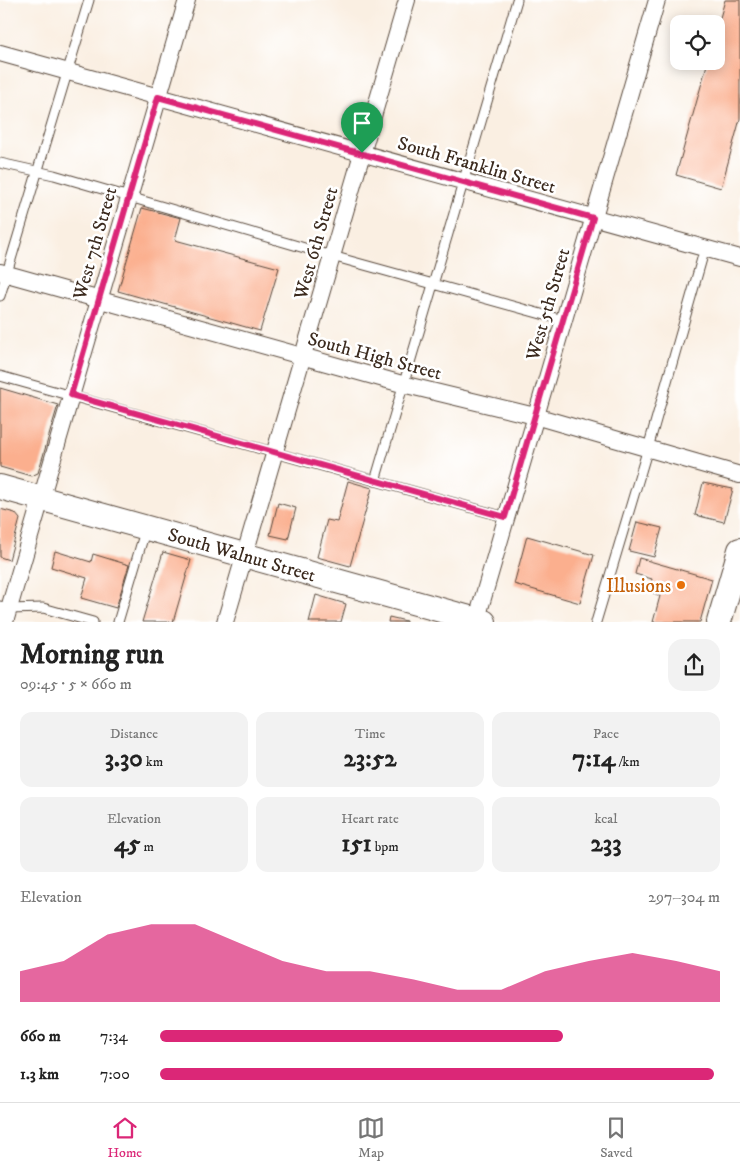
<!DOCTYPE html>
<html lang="en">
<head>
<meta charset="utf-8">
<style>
	body { margin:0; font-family:"IM FELL DW Pica",serif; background:#f2f2f2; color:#222; height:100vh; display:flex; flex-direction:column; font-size:19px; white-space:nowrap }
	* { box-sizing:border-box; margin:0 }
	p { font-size:16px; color:#767676 }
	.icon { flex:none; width:28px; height:28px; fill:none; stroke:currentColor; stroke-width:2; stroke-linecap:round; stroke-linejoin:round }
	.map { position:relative; height:622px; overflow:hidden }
	.drawer { display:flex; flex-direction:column; background:#fff; flex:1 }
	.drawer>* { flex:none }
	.tools { position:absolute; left:670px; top:15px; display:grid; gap:10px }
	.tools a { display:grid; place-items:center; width:55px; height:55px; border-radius:10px; background:#fff; box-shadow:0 2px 12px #0003; font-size:25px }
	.pin { position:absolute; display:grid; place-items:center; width:42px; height:42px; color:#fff; margin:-51px -21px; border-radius:50% 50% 50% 0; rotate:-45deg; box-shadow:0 0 5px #0007 }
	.pin .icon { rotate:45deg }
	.round { display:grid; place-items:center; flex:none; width:52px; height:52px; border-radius:15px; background:#f2f2f2 }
	.overview { display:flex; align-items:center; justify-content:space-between; height:85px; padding:0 20px }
	h1 { font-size:28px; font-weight:800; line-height:38px }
	.metrics { display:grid; grid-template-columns:repeat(3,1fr); gap:8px; height:85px; padding:5px 20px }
	.metrics div { display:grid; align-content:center; border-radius:12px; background:#f2f2f2; text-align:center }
	.metrics b { font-size:25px; font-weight:800 }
	.metrics small { font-size:14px; font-weight:400 }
	.metrics p { font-size:14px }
	.chart { height:140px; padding:10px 20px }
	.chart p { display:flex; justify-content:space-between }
	.chart svg { width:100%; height:90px; margin-top:5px; fill:#db2777; opacity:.7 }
	ul { padding:0 20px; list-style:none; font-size:16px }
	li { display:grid; grid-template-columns:80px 60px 1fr; align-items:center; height:38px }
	li i { height:12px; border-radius:6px; background:#db2777 }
	.tab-bar { display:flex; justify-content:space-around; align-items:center; height:70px; border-top:1px solid #e0e0e0; background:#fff; font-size:14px; color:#767676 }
	.tab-bar a { display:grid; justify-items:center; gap:2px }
	.tab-bar .active { color:#db2777 }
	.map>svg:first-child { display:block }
	.building { fill:#fbaf8e }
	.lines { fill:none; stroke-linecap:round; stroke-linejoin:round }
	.lane-casing { stroke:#58483b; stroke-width:11 }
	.street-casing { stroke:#58483b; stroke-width:18 }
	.secondary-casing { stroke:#58483b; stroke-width:26 }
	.lane { stroke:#fff; stroke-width:9 }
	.street { stroke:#fff; stroke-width:16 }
	.secondary { stroke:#fff; stroke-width:24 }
	.route-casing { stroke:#fff; stroke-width:10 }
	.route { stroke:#db2777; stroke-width:6 }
	.food-dot { fill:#e8710a; stroke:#fff; stroke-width:2 }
	.labels { text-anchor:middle; stroke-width:5; stroke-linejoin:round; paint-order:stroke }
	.street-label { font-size:19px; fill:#3b2a1e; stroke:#fff }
	.food-label { font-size:19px; fill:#c56008; stroke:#fff; text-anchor:end }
</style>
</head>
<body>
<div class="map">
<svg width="740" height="622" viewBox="0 0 740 622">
	<rect width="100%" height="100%" fill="#fff"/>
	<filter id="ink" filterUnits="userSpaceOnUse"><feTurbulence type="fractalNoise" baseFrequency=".02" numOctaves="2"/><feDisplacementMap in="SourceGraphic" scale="10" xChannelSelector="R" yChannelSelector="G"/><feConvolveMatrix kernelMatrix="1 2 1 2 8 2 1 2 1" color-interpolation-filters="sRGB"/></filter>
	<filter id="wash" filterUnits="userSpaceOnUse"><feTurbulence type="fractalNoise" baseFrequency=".0096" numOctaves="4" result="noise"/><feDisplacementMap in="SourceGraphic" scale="20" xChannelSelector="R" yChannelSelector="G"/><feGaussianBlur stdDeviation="1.12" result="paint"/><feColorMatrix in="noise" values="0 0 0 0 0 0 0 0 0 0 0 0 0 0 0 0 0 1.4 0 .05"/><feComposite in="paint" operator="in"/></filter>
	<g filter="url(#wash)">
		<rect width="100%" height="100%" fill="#faefe2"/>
		<g id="blocks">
			<!-- building -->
			<g class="building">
				<polygon points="725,0 740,0 740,119 721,188 676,175 708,61 716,61 716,32"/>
				<polygon points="142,208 181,218 175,240 279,268 260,331 118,291"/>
				<polygon points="0,388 58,405 38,473 31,476 0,467"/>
				<polygon points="348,481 372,488 350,566 317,557 327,520 337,522"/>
				<polygon points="703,483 733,489 724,522 695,515"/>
				<polygon points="278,503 296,508 288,539 270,535"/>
				<polygon points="0,509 15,513 20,519 9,560 0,557"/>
				<polygon points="637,522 662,528 654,557 629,551"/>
				<polygon points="527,536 594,555 580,603 514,584"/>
				<polygon points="55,551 91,562 93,554 129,565 116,608 81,598 87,578 51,567"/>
				<polygon points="163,552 191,560 173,622 142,622"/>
				<polygon points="639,558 712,579 700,622 653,622 660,596 649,591 652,579 635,574"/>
				<polygon points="316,595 346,604 341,622 309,622"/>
				<polygon points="389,617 406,621 406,622 388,622"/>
			</g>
		</g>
	</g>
	<g filter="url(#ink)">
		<use href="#blocks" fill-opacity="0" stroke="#58483b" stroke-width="1"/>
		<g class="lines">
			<defs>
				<g id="lane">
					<polyline points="0,163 54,175 332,256 563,320"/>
					<polyline points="0,296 89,0"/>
					<polyline points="0,376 505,517"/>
					<polyline points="375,481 517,0"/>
					<polyline points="0,606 9,609 43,608 93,622"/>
					<polyline points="118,622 146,528"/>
					<polyline points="596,622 648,448 705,248"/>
				</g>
				<g id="street">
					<polyline points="0,53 740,258"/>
					<polyline points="0,272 402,384 535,416 740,475"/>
					<polyline points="5,622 187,0"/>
					<polyline points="225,622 407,0"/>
					<polyline points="476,622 657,0"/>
				</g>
				<g id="secondary">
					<polyline points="0,487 484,622"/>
					<polyline points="719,622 740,550"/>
				</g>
			</defs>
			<!-- lane casing -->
			<use href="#lane" class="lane-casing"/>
			<!-- street casing -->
			<use href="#street" class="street-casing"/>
			<!-- secondary casing -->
			<use href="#secondary" class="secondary-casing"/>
			<!-- lane -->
			<use href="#lane" class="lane"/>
			<!-- street -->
			<use href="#street" class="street"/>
			<!-- secondary -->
			<use href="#secondary" class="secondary"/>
		</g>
	</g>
	<g class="lines" filter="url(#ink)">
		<defs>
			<polygon id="route" points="158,97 593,218 505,517 71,395"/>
		</defs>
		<!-- route casing -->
		<use href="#route" class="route-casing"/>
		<!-- route -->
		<use href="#route" class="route"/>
	</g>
	<!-- markers -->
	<circle class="food-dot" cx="681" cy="585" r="5"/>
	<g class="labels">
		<!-- street labels -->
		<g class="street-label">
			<text transform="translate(477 164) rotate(16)" y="7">South Franklin Street</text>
			<text transform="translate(94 243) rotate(-74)" y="7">West 7th Street</text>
			<text transform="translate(315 243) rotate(-74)" y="7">West 6th Street</text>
			<text transform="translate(547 304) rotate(-74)" y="7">West 5th Street</text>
			<text transform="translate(375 355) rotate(15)" y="7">South High Street</text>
			<text transform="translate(242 554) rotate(16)" y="7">South Walnut Street</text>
		</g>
		<!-- food labels -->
		<g class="food-label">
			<text x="671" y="592">Illusions</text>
		</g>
	</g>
</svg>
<div class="tools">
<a><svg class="icon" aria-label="locate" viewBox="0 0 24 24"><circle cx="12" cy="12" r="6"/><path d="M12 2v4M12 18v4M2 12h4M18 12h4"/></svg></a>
</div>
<div class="pin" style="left:362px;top:153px;background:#1e9e55"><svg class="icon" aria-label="arrive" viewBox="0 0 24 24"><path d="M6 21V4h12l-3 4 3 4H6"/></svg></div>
</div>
<section class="drawer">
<div class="overview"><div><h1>Morning run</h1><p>09:45 · 5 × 660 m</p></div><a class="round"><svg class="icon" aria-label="share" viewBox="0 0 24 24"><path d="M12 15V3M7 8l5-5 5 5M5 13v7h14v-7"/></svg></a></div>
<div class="metrics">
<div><p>Distance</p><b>3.30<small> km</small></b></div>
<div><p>Time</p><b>23:52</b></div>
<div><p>Pace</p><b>7:14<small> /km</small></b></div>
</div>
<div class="metrics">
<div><p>Elevation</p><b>45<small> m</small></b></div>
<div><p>Heart rate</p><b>151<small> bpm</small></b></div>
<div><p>kcal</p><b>233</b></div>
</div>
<div class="chart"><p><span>Elevation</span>297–304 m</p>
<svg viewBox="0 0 160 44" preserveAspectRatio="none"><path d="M0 44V29L10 24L20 11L30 6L40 6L50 15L60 24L70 29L80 29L90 33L100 38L110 38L120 29L130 24L140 20L150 24L160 29V44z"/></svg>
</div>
<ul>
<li><b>660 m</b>7:34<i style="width:72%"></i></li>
<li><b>1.3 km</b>7:00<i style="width:99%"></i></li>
</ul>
</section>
<nav class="tab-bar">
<a class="active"><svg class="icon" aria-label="home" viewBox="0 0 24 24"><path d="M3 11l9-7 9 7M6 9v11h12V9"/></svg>Home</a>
<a><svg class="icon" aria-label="map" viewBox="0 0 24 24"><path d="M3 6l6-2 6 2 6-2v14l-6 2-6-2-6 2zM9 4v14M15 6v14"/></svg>Map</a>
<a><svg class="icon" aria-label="saved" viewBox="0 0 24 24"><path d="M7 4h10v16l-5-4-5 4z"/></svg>Saved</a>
</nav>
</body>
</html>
